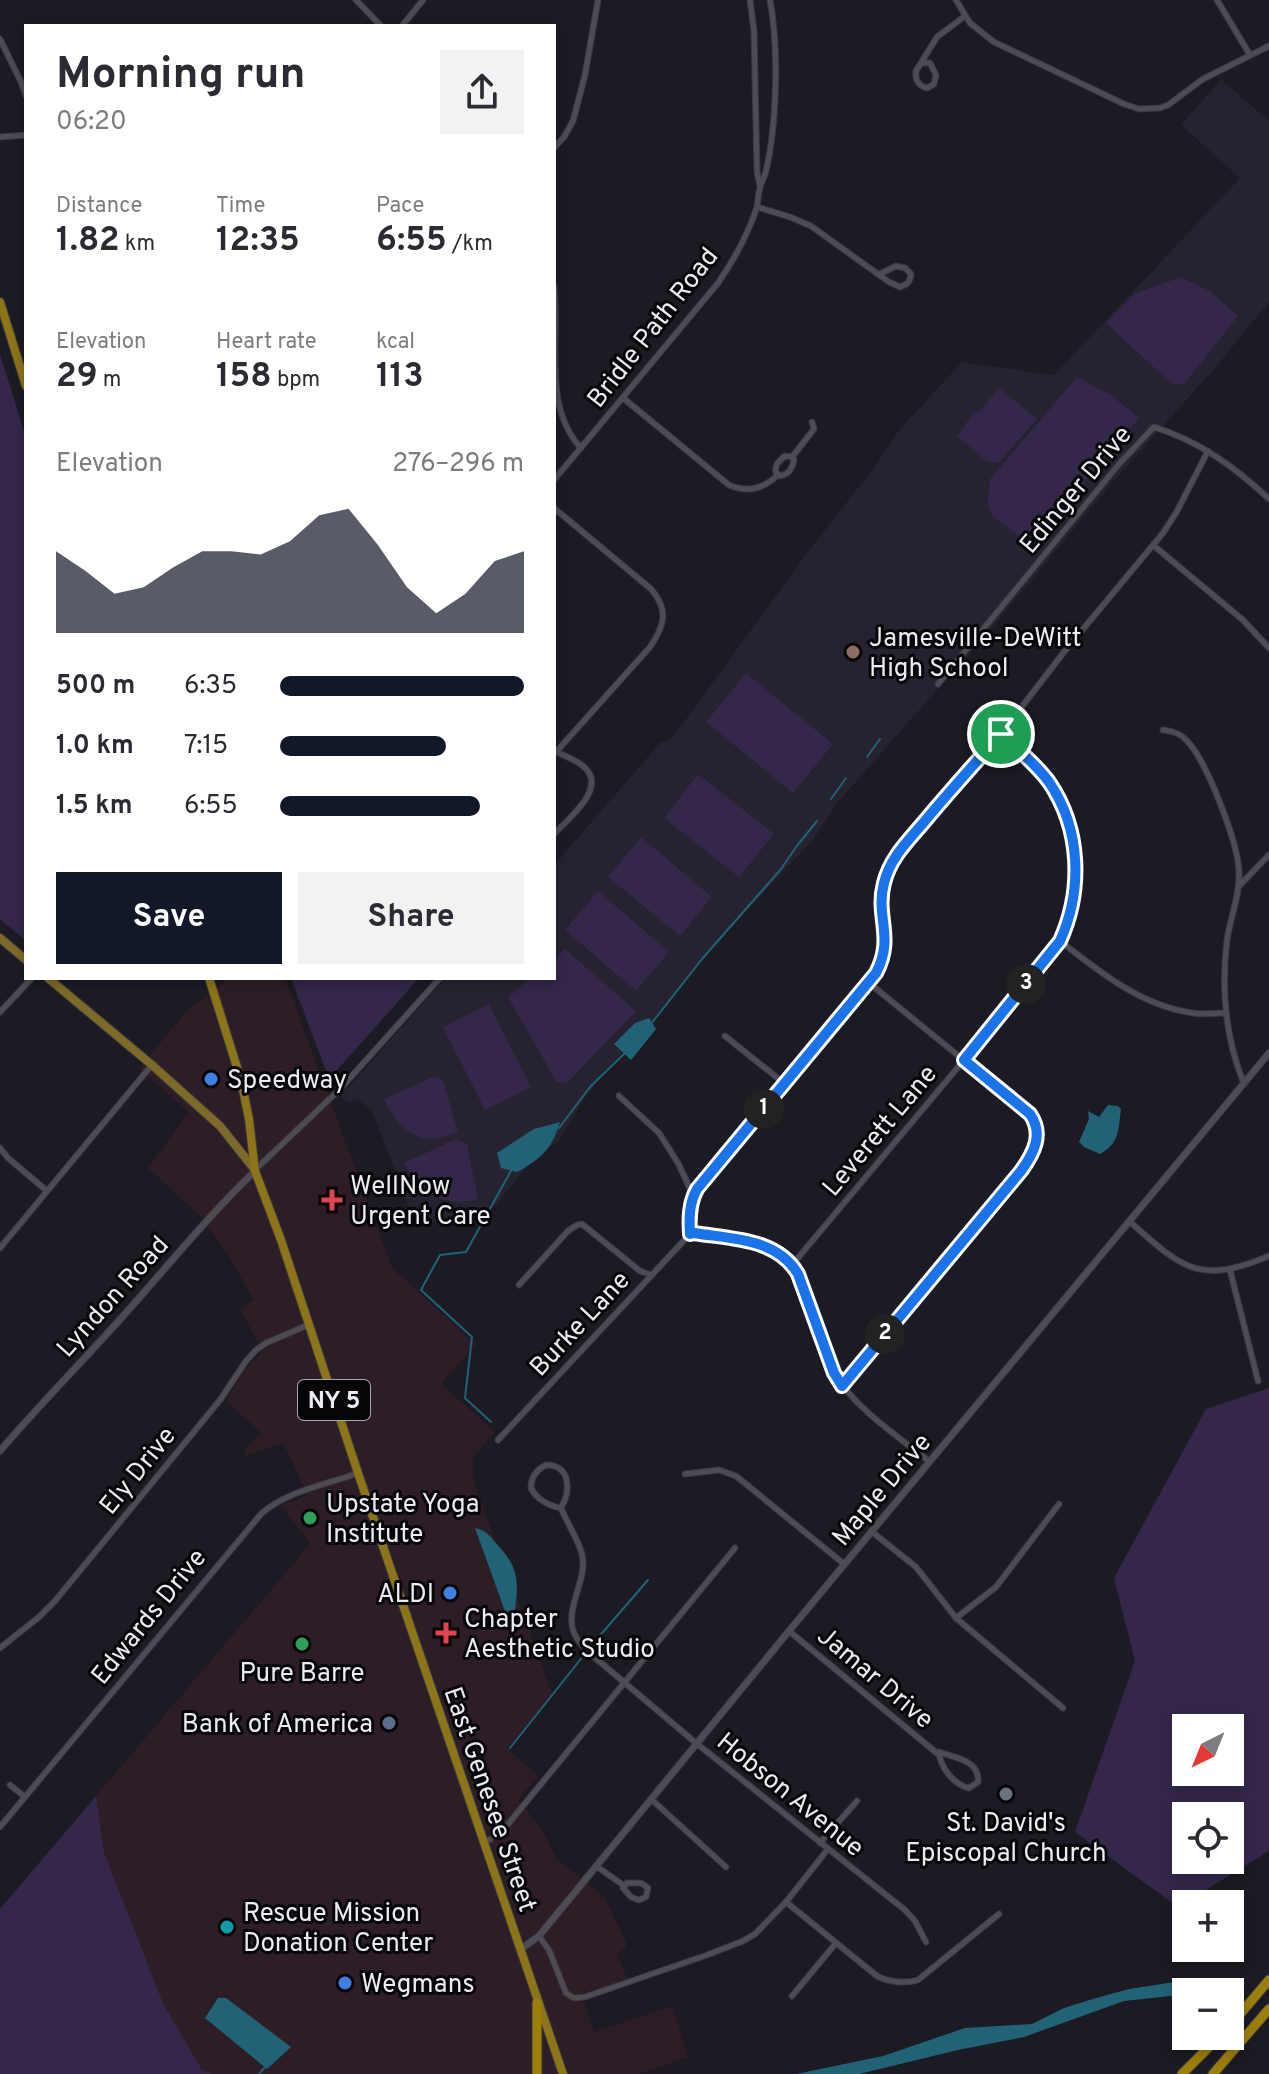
<!DOCTYPE html>
<html lang="en">
<head>
<meta charset="utf-8">
<style>
	body { margin:0; font-family:Overpass,sans-serif; background:#f2f2f3; color:#2b2b33; height:100vh; display:flex; flex-direction:column; font-size:30px; white-space:nowrap }
	* { box-sizing:border-box; margin:0 }
	p { font-size:26px; color:#7c7c81 }
	.icon { flex:none; width:44px; height:44px; fill:none; stroke:currentColor; stroke-width:2; stroke-linecap:round; stroke-linejoin:round }
	.map { position:relative; flex:1; overflow:hidden }
	.side { position:absolute; left:24px; top:24px; width:532px; height:956px; display:flex; flex-direction:column; background:#fff; border-radius:0px; box-shadow:0 4px 12px #0003 }
	.side>* { flex:none }
	.needle { width:52px; rotate:223deg }
	.controls { position:absolute; left:1172px; top:1714px; display:grid; gap:16px }
	.controls a { display:grid; place-items:center; width:72px; height:72px; border-radius:0px; background:#fff; box-shadow:0 4px 12px #0003; font-size:40px }
	.pin { position:absolute; display:grid; place-items:center; width:68px; height:68px; color:#fff; margin:-34px; border:4px solid #fff; border-radius:50%; box-shadow:0 2px 8px #0007 }
	.km { position:absolute; width:40px; height:40px; margin:-20px; border-radius:50%; background:#222; color:#fff; font-size:22px; line-height:40px; text-align:center }
	.round { display:grid; place-items:center; flex:none; width:84px; height:84px; border-radius:0px; background:#f2f2f3 }
	.headline { display:flex; align-items:center; justify-content:space-between; height:136px; padding:0 32px }
	h1 { font-size:44px; font-weight:700; line-height:60px }
	.stats { display:grid; grid-template-columns:repeat(3,1fr); gap:12px; height:136px; padding:8px 32px }
	.stats div { display:grid; align-content:center }
	.stats b { font-size:34px; font-weight:700 }
	.stats small { font-size:22px; font-weight:400 }
	.stats p { font-size:22px }
	.chart { height:224px; padding:16px 32px }
	.chart p { display:flex; justify-content:space-between }
	.chart svg { width:100%; height:144px; margin-top:8px; fill:#111827; opacity:.7 }
	.cta { display:flex; gap:16px; margin-top:auto; padding:16px 32px }
	.cta a { flex:1; height:92px; border-radius:0px; background:#111827; color:#fff; font-size:32px; font-weight:700; line-height:92px; text-align:center }
	.cta a+a { background:#f2f2f3; color:#2b2b33 }
	ul { padding:0 32px; list-style:none; font-size:26px }
	li { display:grid; grid-template-columns:128px 96px 1fr; align-items:center; height:60px }
	li i { height:20px; border-radius:10px; background:#111827 }
	.map>svg:first-child { display:block }
	.commercial { fill:#2d1d26 }
	.built { fill:#26222f }
	.green { fill:#34274a; fill-rule:evenodd }
	.water { fill:#216277 }
	.lines { fill:none; stroke-linecap:round; stroke-linejoin:round }
	.stream { stroke:#216277; stroke-width:2 }
	.minor-casing { stroke:#39383d; stroke-width:7 }
	.tertiary-casing { stroke:#39383d; stroke-width:8 }
	.primary-casing { stroke:#39383d; stroke-width:10 }
	.trunk-casing { stroke:#39383d; stroke-width:10 }
	.motorway-casing { stroke:#39383d; stroke-width:11 }
	.minor { stroke:#4e4b54; stroke-width:5 }
	.tertiary { stroke:#4e4b54; stroke-width:6 }
	.primary { stroke:#7d6a28; stroke-width:8 }
	.trunk { stroke:#8c7419; stroke-width:8 }
	.motorway { stroke:#9c7e0a; stroke-width:9 }
	.route-casing { stroke:#fff; stroke-width:16 }
	.route { stroke:#1a73e8; stroke-width:10 }
	.education-dot { fill:#8d6e63; stroke:#070609; stroke-width:3 }
	.shop-dot { fill:#3f7fe0; stroke:#070609; stroke-width:3 }
	.health-dot { fill:#e0444e; stroke:#070609; stroke-width:3 }
	.leisure-dot { fill:#2e9e5b; stroke:#070609; stroke-width:3 }
	.service-dot { fill:#5c6f8a; stroke:#070609; stroke-width:3 }
	.worship-dot { fill:#6b7280; stroke:#070609; stroke-width:3 }
	.culture-dot { fill:#0f9aa8; stroke:#070609; stroke-width:3 }
	.labels { text-anchor:middle; stroke-width:6; stroke-linejoin:round; paint-order:stroke }
	.shield { fill:#070609; stroke:#a7a6ab; stroke-width:2 }
	.shield-label { font-size:24px; font-weight:bold; fill:#ecebf0 }
	.street-label { font-size:26px; fill:#ecebf0; stroke:#070609 }
	.poi-label { font-size:26px; fill:#ecebf0; stroke:#070609; text-anchor:start }
</style>
</head>
<body>
<div class="map">
<svg width="1269" height="2074" viewBox="0 0 1269 2074">
	<rect width="100%" height="100%" fill="#1c1a22"/>
	<!-- commercial -->
	<polygon class="commercial" points="226,978 285,978 392,1268 476,1344 441,1384 495,1432 473,1457 473,1480 553,1696 507,1748 538,1776 518,1800 542,1829 556,1858 605,1898 626,1942 626,1948 617,1954 628,1980 582,1995 594,2032 672,2006 688,2057 639,2074 213,2074 202,2070 163,2003 104,1852 96,1796 310,1544 281,1505 308,1495 283,1443 244,1456 246,1448 262,1433 226,1401 245,1369 263,1351 240,1309 254,1300 227,1253 202,1218 148,1168 189,1112 139,1069 189,1008 218,988"/>
	<!-- built -->
	<polygon class="built" points="1221,79 1269,121 1269,302 1215,368 1111,484 992,628 838,802 814,839 721,938 658,1014 604,1072 582,1102 559,1141 531,1161 496,1205 486,1210 473,1210 424,1225 412,1221 405,1194 372,1111 357,1099 349,1103 340,1097 445,978 554,978 554,865 660,743 673,737 807,553 876,465 900,429 962,362 1054,375 1240,178 1181,125"/>
	<!-- green -->
	<g class="green">
		<polygon points="1181,277 1210,291 1238,316 1184,384 1172,384 1106,323 1135,293"/>
		<polygon points="0,354 26,437 26,941 0,919"/>
		<polygon points="1077,377 1111,395 1139,418 1038,538 1023,539 992,516 988,504 990,479"/>
		<polygon points="999,388 1037,419 998,463 986,461 957,436 974,412 979,412"/>
		<polygon points="746,673 833,744 793,793 706,722"/>
		<polygon points="698,774 774,834 739,877 664,818"/>
		<polygon points="641,837 712,897 680,936 608,877"/>
		<polygon points="598,891 669,952 636,991 565,930"/>
		<polygon points="565,949 636,1011 566,1084 556,1081 508,997 531,978 554,978 554,959"/>
		<polygon points="291,978 419,978 329,1079"/>
		<polygon points="489,1004 531,1087 485,1110 443,1027"/>
		<path d="M435 1076 443 1080 458 1132C450 1134 440 1139 432 1139 409 1139 393 1119 384 1099Z"/>
		<path d="M456 1139 467 1144 478 1199C443 1208 420 1193 404 1163Z"/>
		<path d="M1269 1388V1851L1178 1907 1075 1832 1135 1661 1114 1578 1206 1409ZM1186 1728H1230V1772H1186ZM1186 1816H1230V1860H1186Z"/>
		<polygon points="96,1796 104,1852 163,2003 202,2070 213,2074 0,2074 0,1909"/>
	</g>
	<!-- water -->
	<g class="water">
		<polygon points="649,1018 656,1029 631,1060 614,1044 635,1023"/>
		<path d="M1108 1105 1118 1106 1121 1109C1118 1130 1120 1143 1100 1154L1084 1147 1079 1142 1089 1119 1088 1111 1099 1117Z"/>
		<path d="M560 1122C552 1149 541 1159 517 1172L501 1168 497 1153 534 1129Z"/>
		<path d="M475 1528C485 1530 489 1535 496 1543 518 1567 519 1578 515 1610L506 1614Z"/>
		<polygon points="1187,1980 1205,1983 1221,1992 1186,1992 1186,1998 1170,1996 1124,2001 1024,2037 958,2050 859,2074 796,2074 883,2056 965,2028 1032,2024 1064,2008 1096,1998 1129,1989"/>
		<polygon points="218,1998 226,1998 291,2047 267,2069 205,2018"/>
	</g>
	<g class="lines">
		<!-- stream -->
		<g class="stream">
			<polyline points="867,757 880,739"/>
			<polyline points="831,799 846,778"/>
			<polyline points="651,1024 702,959 781,869 796,847 817,821"/>
			<polyline points="559,1128 590,1087 626,1052"/>
			<polyline points="491,1422 465,1398 472,1337 421,1290 440,1255 466,1252 512,1169"/>
			<polyline points="590,1647 648,1580"/>
			<polyline points="510,1748 584,1655"/>
			<polyline points="259,2074 265,2067"/>
		</g>
		<defs>
			<g id="minor">
				<polyline points="356,0 381,26"/>
				<polyline points="750,0 754,31 757,172 760,186"/>
				<polyline points="956,0 970,23 994,42 1124,104 1139,109 1160,108 1168,105 1203,79 1269,46"/>
				<polyline points="1217,0 1250,55"/>
				<polyline points="402,26 423,0"/>
				<polyline points="0,39 21,82 26,96"/>
				<path d="M923 63H930L936 75 934 84 927 88C918 86 915 79 916 71L937 37 965 16"/>
				<polyline points="0,137 26,135"/>
				<polyline points="554,148 564,137 573,121 585,75 598,0"/>
				<path d="M757 207 790 217 811 226 889 282 900 287C908 284 910 282 911 274L905 268 896 266 880 274"/>
				<path d="M554 286C560 338 542 407 581 448"/>
				<path d="M623 398 729 485C748 493 763 489 778 475"/>
				<path d="M792 457 794 460C792 469 789 474 780 476L776 473C774 465 779 461 785 456L792 457 814 429 812 422"/>
				<path d="M554 480 718 283C734 260 748 234 757 207 758 201 758 194 760 188 761 182 765 177 766 171 777 123 779 49 770 0"/>
				<path d="M554 508 651 589C669 610 665 625 650 647L556 752"/>
				<polyline points="1153,545 1243,620 1269,648"/>
				<path d="M938 684 1119 464 1154 427C1199 441 1235 467 1269 499"/>
				<path d="M1163 730C1174 731 1182 734 1189 743 1208 765 1239 845 1239 873 1240 896 1230 918 1227 940 1221 989 1225 1037 1244 1084"/>
				<path d="M554 750C563 756 575 759 583 766 609 787 569 818 554 834"/>
				<polyline points="1239,886 1269,855"/>
				<path d="M1060 941C1100 972 1141 1006 1193 1013 1203 1015 1214 1013 1225 1013"/>
				<polyline points="0,1012 32,978"/>
				<polyline points="725,1036 785,1084"/>
				<polyline points="619,1096 659,1133 678,1163 693,1195 689,1220 690,1234"/>
				<polyline points="0,1148 8,1158 47,1191"/>
				<polyline points="255,1170 341,1088 440,978"/>
				<polyline points="693,1195 876,973 882,961 885,945 881,908 883,885 888,869 896,855 946,795 1001,734 1064,652 1163,533 1176,513 1208,451"/>
				<path d="M1130 1222C1183 1269 1199 1285 1269 1256"/>
				<path d="M690 1234 694 1233 743 1240 771 1248 787 1258 798 1274 834 1373C856 1409 896 1435 929 1461"/>
				<polyline points="0,1248 151,1066"/>
				<polyline points="792,1265 964,1060 1062,937 1074,891 1076,867 1072,832 1062,804 1047,779 1001,734"/>
				<polyline points="1230,1270 1258,1381"/>
				<polyline points="519,1285 568,1231 577,1225 582,1224 640,1271 651,1275"/>
				<path d="M842 1386 1021 1171C1034 1153 1044 1134 1030 1114L869 983"/>
				<polyline points="498,1440 690,1234"/>
				<path d="M546 1465C571 1465 571 1491 561 1508 549 1506 536 1499 531 1488 531 1477 536 1470 546 1465Z"/>
				<polyline points="685,1474 719,1470 736,1476 844,1564"/>
				<path d="M561 1508C567 1523 578 1539 582 1554 588 1579 566 1605 573 1630 575 1638 582 1645 587 1651L696 1743 905 1910 915 1921 926 1942"/>
				<polyline points="871,1531 916,1567 956,1618 1063,1708"/>
				<polyline points="956,1618 996,1587 1059,1504"/>
				<polyline points="789,1631 938,1754"/>
				<polyline points="0,1648 39,1617 55,1601 220,1400 246,1361 256,1350 266,1343 308,1325"/>
				<path d="M939 1752C955 1758 980 1760 978 1782L969 1788C954 1785 940 1767 939 1752Z"/>
				<polyline points="10,1785 25,1797"/>
				<polyline points="651,1799 726,1867"/>
				<path d="M0 1827 261 1514C286 1491 326 1485 358 1473"/>
				<polyline points="485,1843 504,1829 735,1548"/>
				<polyline points="820,1843 857,1801"/>
				<polyline points="596,1866 623,1885"/>
				<polygon points="627,1883 641,1883 648,1888 646,1897 639,1900 631,1897 623,1888"/>
				<path d="M786 1902 877 1976C889 1982 905 1984 918 1980L999 1914"/>
				<polyline points="539,1936 549,1950 566,1993 574,1998 585,1997 707,1955 743,1941 755,1934 786,1902 828,1849"/>
				<polyline points="792,1996 836,1943"/>
			</g>
			<g id="tertiary">
				<path d="M0 1451C40 1404 83 1361 124 1315 167 1267 208 1216 255 1171"/>
				<polyline points="521,1949 539,1936 789,1631 1269,1053"/>
			</g>
			<g id="primary">
				<polyline points="0,938 26,960"/>
				<polyline points="48,978 152,1065 220,1126 255,1170"/>
			</g>
			<g id="trunk">
				<polyline points="0,302 26,386"/>
				<polyline points="209,978 241,1080 249,1119 255,1171 281,1240 358,1473 563,2074"/>
			</g>
			<g id="motorway">
				<polyline points="1230,2026 1269,1980"/>
				<polyline points="537,2074 537,2003"/>
				<polyline points="1182,2074 1220,2036"/>
				<polyline points="1213,2074 1269,2009"/>
			</g>
		</defs>
		<!-- minor casing -->
		<use href="#minor" class="minor-casing"/>
		<!-- tertiary casing -->
		<use href="#tertiary" class="tertiary-casing"/>
		<!-- primary casing -->
		<use href="#primary" class="primary-casing"/>
		<!-- trunk casing -->
		<use href="#trunk" class="trunk-casing"/>
		<!-- motorway casing -->
		<use href="#motorway" class="motorway-casing"/>
		<!-- minor -->
		<use href="#minor" class="minor"/>
		<!-- tertiary -->
		<use href="#tertiary" class="tertiary"/>
		<!-- primary -->
		<use href="#primary" class="primary"/>
		<!-- trunk -->
		<use href="#trunk" class="trunk"/>
		<!-- motorway -->
		<use href="#motorway" class="motorway"/>
	</g>
	<g class="lines">
		<defs>
			<path id="route" d="M1001 734C1017 749 1036 764 1049 782 1081 829 1083 890 1060 941L964 1060 1030 1114C1044 1134 1034 1153 1021 1171L842 1386 834 1373 798 1274C777 1238 731 1239 694 1233L690 1234C689 1219 689 1203 697 1189L876 973C895 937 875 917 884 883 890 858 908 841 924 822 949 792 975 763 1001 734Z"/>
		</defs>
		<!-- route casing -->
		<use href="#route" class="route-casing"/>
		<!-- route -->
		<use href="#route" class="route"/>
	</g>
	<!-- markers -->
	<circle class="education-dot" cx="853" cy="652" r="8"/>
	<g class="shop-dot">
		<circle cx="211" cy="1079" r="8"/>
		<circle cx="450" cy="1593" r="8"/>
		<circle cx="345" cy="1983" r="8"/>
	</g>
	<g class="health-dot">
		<path d="M328 1188h8v8h8v8h-8v8h-8v-8h-8v-8h8z"/>
		<path d="M442 1621h8v8h8v8h-8v8h-8v-8h-8v-8h8z"/>
	</g>
	<g class="leisure-dot">
		<circle cx="310" cy="1518" r="8"/>
		<circle cx="302" cy="1644" r="8"/>
	</g>
	<circle class="service-dot" cx="389" cy="1723" r="8"/>
	<circle class="worship-dot" cx="1006" cy="1794" r="8"/>
	<circle class="culture-dot" cx="227" cy="1927" r="8"/>
	<g class="labels">
		<!-- shield labels -->
		<rect class="shield" x="298" y="1380" width="72" height="40" rx="6"/>
		<g class="shield-label">
			<text x="334" y="1408">NY 5</text>
		</g>
		<!-- street labels -->
		<g class="street-label">
			<text transform="translate(652 327) rotate(-52)" y="9">Bridle Path Road</text>
			<text transform="translate(1075 489) rotate(-50)" y="9">Edinger Drive</text>
			<text transform="translate(879 1130) rotate(-50)" y="9">Leverett Lane</text>
			<text transform="translate(112 1296) rotate(-48)" y="9">Lyndon Road</text>
			<text transform="translate(579 1323) rotate(-47)" y="9">Burke Lane</text>
			<text transform="translate(137 1470) rotate(-51)" y="9">Ely Drive</text>
			<text transform="translate(881 1489) rotate(-50)" y="9">Maple Drive</text>
			<text transform="translate(148 1616) rotate(-51)" y="9">Edwards Drive</text>
			<text transform="translate(876 1677) rotate(40)" y="9">Jamar Drive</text>
			<text transform="translate(791 1794) rotate(39)" y="9">Hobson Avenue</text>
			<text transform="translate(491 1799) rotate(71)" y="9">East Genesee Street</text>
		</g>
		<!-- poi labels -->
		<g class="poi-label">
			<text x="869" y="646">Jamesville-DeWitt<tspan x="869" dy="30">High School</tspan></text>
			<text x="227" y="1088">Speedway</text>
			<text x="350" y="1194">WellNow<tspan x="350" dy="30">Urgent Care</tspan></text>
			<text x="326" y="1512">Upstate Yoga<tspan x="326" dy="30">Institute</tspan></text>
			<text x="434" y="1602" text-anchor="end">ALDI</text>
			<text x="464" y="1627">Chapter<tspan x="464" dy="30">Aesthetic Studio</tspan></text>
			<text x="302" y="1681" text-anchor="middle">Pure Barre</text>
			<text x="373" y="1732" text-anchor="end">Bank of America</text>
			<text x="1006" y="1831" text-anchor="middle">St. David's<tspan x="1006" dy="30">Episcopal Church</tspan></text>
			<text x="243" y="1921">Rescue Mission<tspan x="243" dy="30">Donation Center</tspan></text>
			<text x="361" y="1992">Wegmans</text>
		</g>
	</g>
</svg>
<div class="controls">
<a><svg class="needle" viewBox="-14 -14 28 28"><path d="M0-13l5 13h-10z" fill="#e53935"/><path d="M0 13l5-13h-10z" fill="#7c7c81"/></svg></a>
<a><svg class="icon" aria-label="locate" viewBox="0 0 24 24"><circle cx="12" cy="12" r="6"/><path d="M12 2v4M12 18v4M2 12h4M18 12h4"/></svg></a>
<a>+</a>
<a>−</a>
</div>
<div class="pin" style="left:1001px;top:734px;background:#1e9e55"><svg class="icon" aria-label="arrive" viewBox="0 0 24 24"><path d="M6 21V4h12l-3 4 3 4H6"/></svg></div>
<b class="km" style="left:764px;top:1109px">1</b>
<b class="km" style="left:885px;top:1334px">2</b>
<b class="km" style="left:1026px;top:984px">3</b>
<section class="side">
<div class="headline"><div><h1>Morning run</h1><p>06:20</p></div><a class="round"><svg class="icon" aria-label="share" viewBox="0 0 24 24"><path d="M12 15V3M7 8l5-5 5 5M5 13v7h14v-7"/></svg></a></div>
<div class="stats">
<div><p>Distance</p><b>1.82<small> km</small></b></div>
<div><p>Time</p><b>12:35</b></div>
<div><p>Pace</p><b>6:55<small> /km</small></b></div>
</div>
<div class="stats">
<div><p>Elevation</p><b>29<small> m</small></b></div>
<div><p>Heart rate</p><b>158<small> bpm</small></b></div>
<div><p>kcal</p><b>113</b></div>
</div>
<div class="chart"><p><span>Elevation</span>276–296 m</p>
<svg viewBox="0 0 160 44" preserveAspectRatio="none"><path d="M0 44V19L10 25L20 32L30 30L40 24L50 19L60 19L70 20L80 16L90 8L100 6L110 17L120 30L130 38L140 32L150 22L160 19V44z"/></svg>
</div>
<ul>
<li><b>500 m</b>6:35<i style="width:100%"></i></li>
<li><b>1.0 km</b>7:15<i style="width:68%"></i></li>
<li><b>1.5 km</b>6:55<i style="width:82%"></i></li>
</ul>
<div class="cta"><a>Save</a><a>Share</a></div>
</section>
</div>
</body>
</html>
